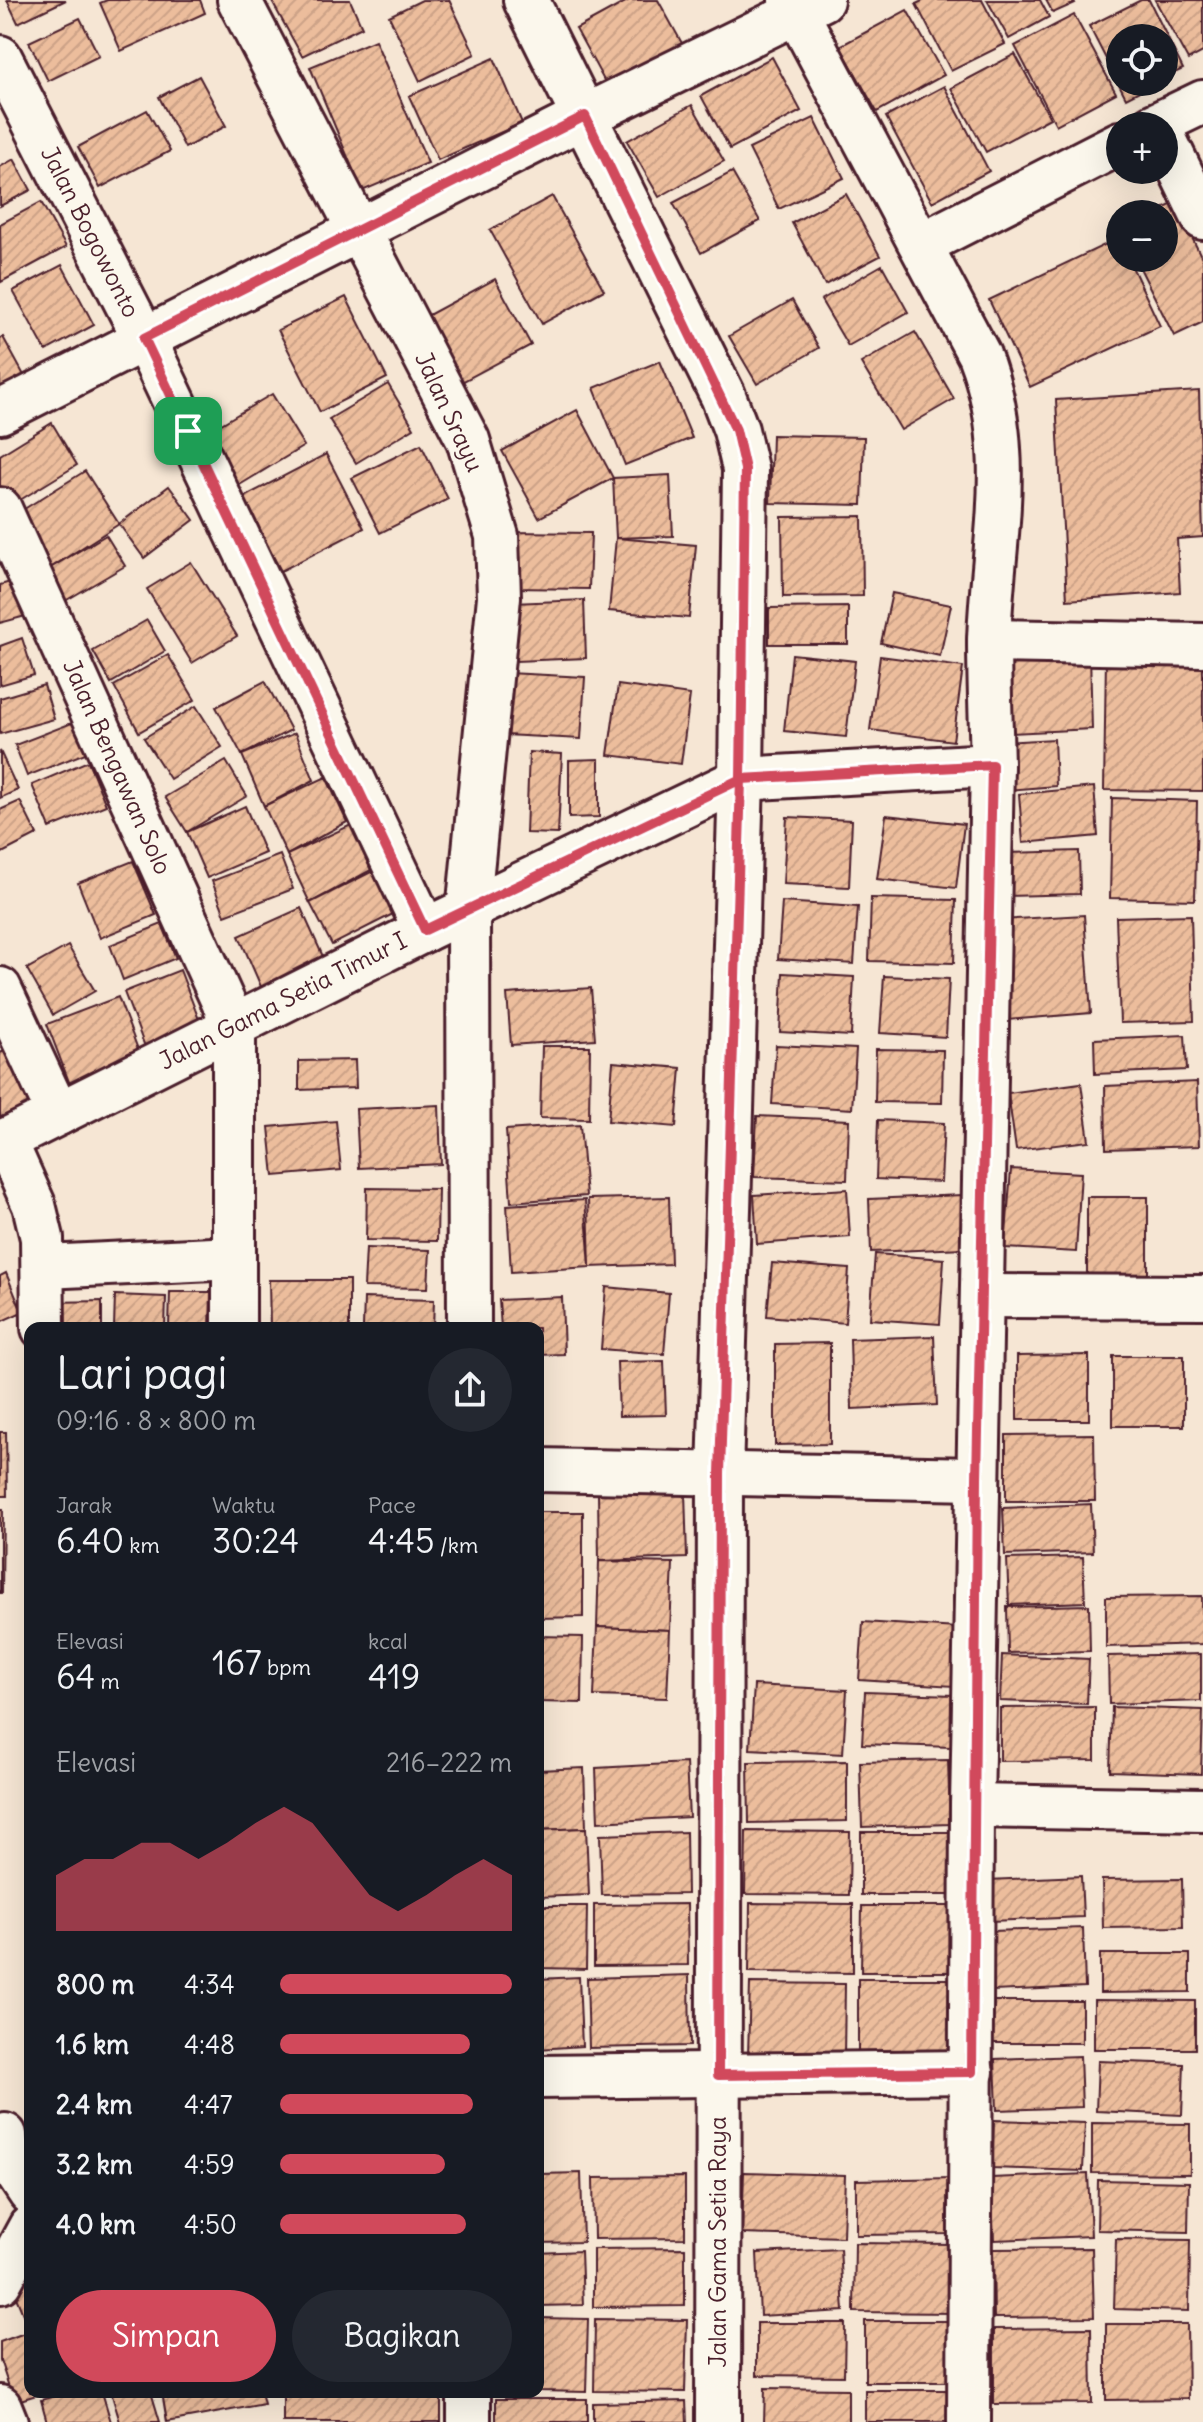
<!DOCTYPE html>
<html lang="id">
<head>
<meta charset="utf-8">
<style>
	body { margin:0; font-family:Delius,sans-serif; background:#242831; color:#f1f3f6; height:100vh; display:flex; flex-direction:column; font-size:30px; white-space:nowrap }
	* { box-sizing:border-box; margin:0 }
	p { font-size:26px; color:#9ea1a6 }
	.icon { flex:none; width:44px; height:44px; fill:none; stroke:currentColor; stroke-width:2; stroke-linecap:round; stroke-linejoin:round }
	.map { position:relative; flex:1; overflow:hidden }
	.details { position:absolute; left:24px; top:1322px; width:520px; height:1076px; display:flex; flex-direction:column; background:#171b24; border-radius:16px; box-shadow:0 8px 32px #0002 }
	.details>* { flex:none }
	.fabs { position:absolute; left:1106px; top:24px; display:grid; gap:16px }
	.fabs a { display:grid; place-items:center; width:72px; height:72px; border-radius:50%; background:#171b24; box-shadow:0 8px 32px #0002; font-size:40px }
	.pin { position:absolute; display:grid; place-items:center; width:68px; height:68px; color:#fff; margin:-34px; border-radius:16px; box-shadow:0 4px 12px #0006 }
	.round { display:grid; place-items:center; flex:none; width:84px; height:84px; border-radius:42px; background:#242831 }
	.head { display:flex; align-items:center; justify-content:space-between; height:136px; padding:0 32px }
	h1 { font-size:44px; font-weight:600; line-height:60px }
	.metrics { display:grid; grid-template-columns:repeat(3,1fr); gap:12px; height:136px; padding:8px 32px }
	.metrics div { display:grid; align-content:center }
	.metrics b { font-size:34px; font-weight:600 }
	.metrics small { font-size:22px; font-weight:400 }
	.metrics p { font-size:22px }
	.chart { height:224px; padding:16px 32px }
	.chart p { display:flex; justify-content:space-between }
	.chart svg { width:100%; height:144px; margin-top:8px; fill:#d1495b; opacity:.7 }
	.action { display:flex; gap:16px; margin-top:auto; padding:16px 32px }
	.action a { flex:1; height:92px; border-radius:48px; background:#d1495b; color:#fff; font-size:32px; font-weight:600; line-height:92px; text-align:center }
	.action a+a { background:#242831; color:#f1f3f6 }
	ul { padding:0 32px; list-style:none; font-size:26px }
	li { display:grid; grid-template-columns:128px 96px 1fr; align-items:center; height:60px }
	li i { height:20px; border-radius:10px; background:#d1495b }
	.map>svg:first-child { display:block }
	.building { fill:url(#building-hatch); stroke:#4a1f2b; stroke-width:2 }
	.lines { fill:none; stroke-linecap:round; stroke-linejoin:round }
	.minor-casing { stroke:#4a1f2b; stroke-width:48 }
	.tertiary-casing { stroke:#4a1f2b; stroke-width:50 }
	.minor { stroke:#fbf7ec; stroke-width:42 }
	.tertiary { stroke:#fbf7ec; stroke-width:44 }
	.route-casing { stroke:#fff; stroke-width:16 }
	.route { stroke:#d1495b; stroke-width:10 }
	.labels { text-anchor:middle; stroke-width:7; stroke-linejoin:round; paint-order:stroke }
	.street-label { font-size:24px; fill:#4a1f2b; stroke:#fbf7ec }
</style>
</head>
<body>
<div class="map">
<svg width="1203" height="2422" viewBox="0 0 1203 2422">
	<defs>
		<pattern id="building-hatch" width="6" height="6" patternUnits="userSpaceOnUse" patternTransform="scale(2)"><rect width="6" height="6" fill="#ecbd9c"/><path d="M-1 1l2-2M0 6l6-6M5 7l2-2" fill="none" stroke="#cca287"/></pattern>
	</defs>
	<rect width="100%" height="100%" fill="#f6e6d4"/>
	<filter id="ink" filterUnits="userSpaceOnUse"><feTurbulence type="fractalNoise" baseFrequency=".0125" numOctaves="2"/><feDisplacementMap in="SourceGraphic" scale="16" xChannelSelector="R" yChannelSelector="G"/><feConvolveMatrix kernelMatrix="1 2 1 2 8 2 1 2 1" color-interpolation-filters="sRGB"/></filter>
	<g filter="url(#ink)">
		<!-- building -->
		<g class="building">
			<polygon points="7,0 66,0 18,23"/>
			<polygon points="107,0 200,0 205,13 121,51 100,3"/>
			<polygon points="271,0 350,0 362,27 302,56"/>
			<polygon points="422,0 449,0 475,54 420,81 389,16"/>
			<polygon points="629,0 658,0 683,45 607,86 576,29"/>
			<polygon points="924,0 982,0 1005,44 951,71 916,4"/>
			<polygon points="987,0 1040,0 1049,17 1009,39"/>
			<polygon points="1046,0 1073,0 1075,3 1053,13"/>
			<polygon points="1141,0 1149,0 1183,69 1164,78 1164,38 1120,38 1120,82 1157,82 1126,98 1089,26"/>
			<polygon points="1155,0 1203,0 1203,52 1188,60"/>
			<polygon points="907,10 944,75 877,112 840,46"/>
			<polygon points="1074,15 1116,93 1056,125 1015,46"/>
			<polygon points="80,18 99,56 48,81 29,42"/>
			<polygon points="375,40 428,163 362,191 310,67"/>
			<polygon points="1015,54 1050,118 986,152 951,88"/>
			<polygon points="772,57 801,111 730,149 701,96"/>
			<polygon points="494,58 522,123 438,160 409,96"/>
			<polygon points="199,76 226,126 185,148 159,97"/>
			<polygon points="944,86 989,171 932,202 886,117"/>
			<polygon points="692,105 724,161 659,197 627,141"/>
			<polygon points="147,110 170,151 100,188 78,147"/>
			<polygon points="814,118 844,178 779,209 749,149"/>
			<polygon points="14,159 31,190 0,206 0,167"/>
			<polygon points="732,172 760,221 701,253 673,203"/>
			<polygon points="846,194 880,256 825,285 792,223"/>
			<polygon points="552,196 604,290 542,324 490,230"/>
			<polygon points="41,202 66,247 1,282 0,224"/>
			<polygon points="1175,203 1203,260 1203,322 1174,336 1135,258 1164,258 1164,214 1152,214"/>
			<polygon points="1119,238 1120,258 1128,258 1160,326 1030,387 989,300"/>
			<polygon points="62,265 94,325 46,351 13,291"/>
			<polygon points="882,265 908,312 848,346 821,300"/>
			<polygon points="495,279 531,345 445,391 410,325"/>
			<polygon points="346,297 387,378 320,412 278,330"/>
			<polygon points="792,300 819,348 757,384 729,336"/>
			<polygon points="915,332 954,399 901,430 861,363"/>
			<polygon points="3,337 26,379 0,393 0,338"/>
			<polygon points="660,361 692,438 625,465 594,388"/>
			<polygon points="388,384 414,428 356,463 329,419"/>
			<polygon points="1199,391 1203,537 1177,539 1180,592 1067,600 1056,400"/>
			<polygon points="272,394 304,446 238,486 206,433"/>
			<polygon points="577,410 613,478 539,518 502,451"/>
			<polygon points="52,423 77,465 12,505 0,486 0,455"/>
			<polygon points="772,435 864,437 862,505 770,503"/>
			<polygon points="421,444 448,499 380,533 352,478"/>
			<polygon points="326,454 364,528 281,571 242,498"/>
			<polygon points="85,471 119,524 47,570 13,516"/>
			<polygon points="670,475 673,536 616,538 613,478"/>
			<polygon points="169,486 194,520 144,558 119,524"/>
			<polygon points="862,516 863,596 783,597 782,517"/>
			<polygon points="511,532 591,533 589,589 510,588"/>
			<polygon points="106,535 125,566 65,601 47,570"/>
			<polygon points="616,538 696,545 689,618 609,611"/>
			<polygon points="191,562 237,636 192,663 147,589"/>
			<polygon points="24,578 33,614 0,623 0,585"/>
			<polygon points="892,593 951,605 940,656 881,643"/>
			<polygon points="584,600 586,658 516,661 513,603"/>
			<polygon points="848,607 848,644 769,644 769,608"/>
			<polygon points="147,620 165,651 111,683 93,651"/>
			<polygon points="22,638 34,675 0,685 0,646"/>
			<polygon points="792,654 855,661 846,737 784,731"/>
			<polygon points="1090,654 1092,729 1011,733 1008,658"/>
			<polygon points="168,655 195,700 139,732 114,686"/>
			<polygon points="880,656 963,667 953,741 870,730"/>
			<polygon points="1106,657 1203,658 1203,791 1104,790"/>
			<polygon points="508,673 585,677 581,739 505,735"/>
			<polygon points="265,681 291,730 242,755 216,707"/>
			<polygon points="44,685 54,719 0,734 0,698"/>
			<polygon points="618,685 690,695 681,764 608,755"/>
			<polygon points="196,706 222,747 170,779 144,738"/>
			<polygon points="77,721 88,752 27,776 15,745"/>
			<polygon points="295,733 314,780 264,806 242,755"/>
			<polygon points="1054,739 1056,786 1007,790 1004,742"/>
			<polygon points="0,751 18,790 0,798"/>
			<polygon points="529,752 562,754 558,834 526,833"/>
			<polygon points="599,759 599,817 569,818 569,760"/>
			<polygon points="88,761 106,805 50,828 32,785"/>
			<polygon points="226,761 247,796 187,832 165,797"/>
			<polygon points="326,777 347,822 287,855 264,806"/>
			<polygon points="1094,787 1098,836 1023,843 1019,794"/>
			<polygon points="1112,798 1197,801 1195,900 1110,898"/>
			<polygon points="20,801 37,835 0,854 0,810"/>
			<polygon points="245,806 265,853 207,878 187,832"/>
			<polygon points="886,815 964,824 956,888 877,879"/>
			<polygon points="787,817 852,820 849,887 783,884"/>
			<polygon points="351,825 371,870 310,903 287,855"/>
			<polygon points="1079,851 1080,894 1005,896 1004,853"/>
			<polygon points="280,855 293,889 225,915 212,881"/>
			<polygon points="133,861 156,915 100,938 78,883"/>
			<polygon points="373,871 395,913 332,945 310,903"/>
			<polygon points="871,898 956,900 954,963 869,961"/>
			<polygon points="782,902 858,907 854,964 778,959"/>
			<polygon points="301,908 325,961 262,989 239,936"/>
			<polygon points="1084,915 1091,1013 1007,1020 1000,920"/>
			<polygon points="1191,915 1194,1021 1120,1023 1116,917"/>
			<polygon points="162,924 176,958 123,980 110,945"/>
			<polygon points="68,946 95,991 53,1015 27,969"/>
			<polygon points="180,970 203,1030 147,1052 124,992"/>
			<polygon points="783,973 854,977 851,1036 780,1032"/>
			<polygon points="884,976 949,979 946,1037 880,1033"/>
			<polygon points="591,988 595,1039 511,1045 507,994"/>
			<polygon points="118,997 142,1060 71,1087 47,1024"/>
			<polygon points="1185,1035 1187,1070 1095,1074 1094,1039"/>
			<polygon points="776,1045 856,1049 852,1109 772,1104"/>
			<polygon points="542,1046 590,1046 589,1119 540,1118"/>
			<polygon points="9,1049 38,1108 0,1126 0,1053"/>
			<polygon points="876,1049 943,1050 942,1103 875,1102"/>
			<polygon points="355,1060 356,1088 299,1090 299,1061"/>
			<polygon points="613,1062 681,1068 676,1127 608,1121"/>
			<polygon points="1197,1082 1199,1146 1106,1149 1105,1086"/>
			<polygon points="1081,1083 1089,1141 1016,1150 1008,1093"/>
			<polygon points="439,1105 441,1164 359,1168 356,1109"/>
			<polygon points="757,1116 849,1120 847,1180 754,1177"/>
			<polygon points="878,1120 944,1123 941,1182 876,1179"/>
			<polygon points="336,1121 341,1170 274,1176 269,1127"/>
			<polygon points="580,1125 586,1196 511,1202 506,1130"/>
			<polygon points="1011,1169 1081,1173 1076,1252 1005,1248"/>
			<polygon points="367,1188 438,1189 437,1241 366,1240"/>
			<polygon points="847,1189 850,1237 757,1244 754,1195"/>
			<polygon points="962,1195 964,1248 871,1252 869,1199"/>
			<polygon points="669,1197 671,1264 590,1267 588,1199"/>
			<polygon points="1087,1197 1148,1197 1148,1286 1087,1287"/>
			<polygon points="585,1200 590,1267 511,1272 507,1205"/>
			<polygon points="366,1248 430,1250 428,1288 364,1287"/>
			<polygon points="875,1254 944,1259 940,1324 870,1319"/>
			<polygon points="772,1263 849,1269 845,1323 767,1316"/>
			<polygon points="6,1273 22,1312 0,1322 0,1276"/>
			<polygon points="269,1280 349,1280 349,1328 270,1328"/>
			<polygon points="606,1287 669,1293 664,1354 601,1349"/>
			<polygon points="170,1292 211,1292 210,1328 169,1328"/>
			<polygon points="115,1295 166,1297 165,1328 114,1328"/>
			<polygon points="562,1297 564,1354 538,1355 538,1328 501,1328 499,1300"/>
			<polygon points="364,1298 434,1300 433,1328 363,1328"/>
			<polygon points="102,1301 102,1328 54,1328 54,1302"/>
			<polygon points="934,1336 937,1405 852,1409 850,1339"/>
			<polygon points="830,1343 830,1444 775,1445 775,1344"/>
			<polygon points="1089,1355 1089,1420 1017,1420 1017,1356"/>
			<rect x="1113" y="1356" width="71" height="70"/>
			<polygon points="664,1361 666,1415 619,1416 617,1362"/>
			<polygon points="0,1432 6,1432 7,1496 0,1496"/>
			<polygon points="1094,1434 1095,1501 1006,1501 1006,1435"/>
			<polygon points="685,1491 687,1558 599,1561 598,1493"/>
			<polygon points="1091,1504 1093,1552 1005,1555 1003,1508"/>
			<polygon points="0,1509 3,1509 2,1593 0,1593"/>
			<polygon points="538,1512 583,1512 583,1617 538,1618"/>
			<polygon points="1083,1557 1085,1602 1009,1605 1007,1559"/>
			<polygon points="599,1561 673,1563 670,1630 597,1627"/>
			<polygon points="1202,1596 1203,1644 1106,1647 1106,1597"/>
			<polygon points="1089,1605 1090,1651 1008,1653 1007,1607"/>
			<polygon points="863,1622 957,1628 954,1686 859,1680"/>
			<polygon points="597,1627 670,1630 667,1698 594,1696"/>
			<polygon points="538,1636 583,1637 582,1703 538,1702"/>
			<polygon points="1201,1654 1201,1701 1109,1704 1108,1656"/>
			<polygon points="1002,1655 1089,1659 1087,1704 1000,1701"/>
			<polygon points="754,1685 847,1690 843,1754 750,1749"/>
			<polygon points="865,1692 954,1695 951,1747 862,1744"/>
			<polygon points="1095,1707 1095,1760 1000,1761 1000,1708"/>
			<polygon points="1112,1707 1203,1710 1201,1774 1110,1771"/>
			<polygon points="948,1760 950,1824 862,1827 860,1762"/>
			<polygon points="847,1761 847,1821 749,1823 748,1762"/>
			<polygon points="686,1763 689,1817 598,1822 596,1768"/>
			<polygon points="584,1768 586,1828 538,1830 538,1770"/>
			<polygon points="586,1828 589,1895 538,1897 538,1830"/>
			<polygon points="746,1831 850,1832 849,1895 745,1894"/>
			<polygon points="686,1832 687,1894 602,1895 600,1835"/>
			<rect x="861" y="1832" width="89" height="63"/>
			<polygon points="1081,1876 1083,1917 990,1921 988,1880"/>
			<polygon points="1182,1879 1183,1927 1103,1928 1102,1880"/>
			<polygon points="750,1903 853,1904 853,1973 749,1972"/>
			<polygon points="687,1904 688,1965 594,1966 594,1905"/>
			<polygon points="538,1906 587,1906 586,1969 538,1968"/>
			<polygon points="862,1906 951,1906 950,1972 861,1972"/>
			<polygon points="1083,1928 1085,1987 993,1991 991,1931"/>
			<polygon points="1100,1954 1190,1954 1190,1992 1100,1993"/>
			<polygon points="689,1975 690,2046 589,2048 587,1978"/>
			<polygon points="579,1977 582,2046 538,2049 538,1979"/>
			<rect x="858" y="1979" width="92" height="79"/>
			<polygon points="750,1983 845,1984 844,2058 748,2056"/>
			<polygon points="1094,2000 1195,2001 1195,2049 1094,2049"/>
			<polygon points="993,2001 1082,2001 1082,2043 992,2043"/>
			<polygon points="1080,2056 1082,2107 997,2110 995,2059"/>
			<polygon points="1098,2061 1184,2064 1182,2115 1096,2111"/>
			<polygon points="994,2120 1085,2123 1083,2171 992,2168"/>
			<polygon points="1092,2123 1190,2124 1190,2174 1092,2173"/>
			<polygon points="744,2172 845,2175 843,2237 742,2234"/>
			<polygon points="581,2173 583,2242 538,2243 538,2174"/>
			<polygon points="1088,2174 1091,2236 994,2240 991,2178"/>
			<polygon points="685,2177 685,2238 594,2239 593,2178"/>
			<polygon points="952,2178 953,2234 856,2235 856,2180"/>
			<polygon points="1098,2180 1189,2182 1188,2232 1097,2230"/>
			<polygon points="1116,2239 1190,2240 1189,2311 1114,2309"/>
			<polygon points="855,2243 954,2244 953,2313 854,2312"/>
			<polygon points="685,2248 685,2306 593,2307 593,2249"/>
			<polygon points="1092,2248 1094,2317 994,2318 993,2249"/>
			<polygon points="840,2249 844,2311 760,2316 757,2253"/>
			<polygon points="581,2251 583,2305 538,2306 538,2253"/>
			<polygon points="30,2272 30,2328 29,2329 9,2280"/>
			<polygon points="538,2318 588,2319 586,2392 538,2391"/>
			<polygon points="595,2319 687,2320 685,2392 594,2391"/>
			<rect x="865" y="2321" width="88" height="61"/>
			<polygon points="757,2323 845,2323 844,2376 757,2375"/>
			<polygon points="1106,2324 1187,2324 1188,2399 1106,2400"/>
			<polygon points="1091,2328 1092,2403 994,2404 994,2329"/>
			<polygon points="30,2331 30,2392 46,2392 14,2402 0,2360 0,2342"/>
			<polygon points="765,2388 848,2389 848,2422 764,2422"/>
			<rect x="865" y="2390" width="84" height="32"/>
			<polygon points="68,2392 102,2392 111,2422 47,2422 41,2400"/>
			<polygon points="111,2392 151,2392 160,2422 120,2422"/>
			<polygon points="162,2392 261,2392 264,2404 167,2422"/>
			<polygon points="441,2392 441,2422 283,2422 283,2393"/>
			<rect x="496" y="2399" width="91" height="23"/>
			<polygon points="686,2401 687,2422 593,2422 593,2403"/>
		</g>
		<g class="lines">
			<defs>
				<g id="minor">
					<polyline points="239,0 468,440 497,536 499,597 468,912 469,1328"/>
					<path d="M790 0 979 355C1017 453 992 541 989 641 989 682 991 724 992 765L972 1806 969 2422"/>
					<polyline points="0,57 144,338 425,930"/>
					<polyline points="1153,126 1203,102"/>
					<polyline points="1164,137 1203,218"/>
					<polyline points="922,244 1120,143"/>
					<polyline points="0,412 585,116 822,0"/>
					<polyline points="0,509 234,1026 234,1328"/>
					<polyline points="989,641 1203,645"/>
					<polyline points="0,989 58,1114"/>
					<polyline points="5,1140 34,1205 42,1238 43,1328"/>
					<polyline points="0,1143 425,930 741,779 992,765"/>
					<polyline points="45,1267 234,1258"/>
					<polyline points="982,1296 1203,1297"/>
					<polyline points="538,1470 977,1479"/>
					<polyline points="972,1806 1203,1810"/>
					<polyline points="538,2077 972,2072"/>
					<polyline points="5,2135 8,2160 30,2193"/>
					<polyline points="0,2282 30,2227"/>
					<polyline points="469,2392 469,2422"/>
					<polyline points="0,2407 6,2422"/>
				</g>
				<polyline id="tertiary" points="526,0 723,396 736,430 745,469 741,779 720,1474 718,2422"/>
			</defs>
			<!-- minor casing -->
			<use href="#minor" class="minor-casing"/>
			<!-- tertiary casing -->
			<use href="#tertiary" class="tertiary-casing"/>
			<!-- minor -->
			<use href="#minor" class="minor"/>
			<!-- tertiary -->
			<use href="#tertiary" class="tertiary"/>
		</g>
	</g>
	<g class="lines" filter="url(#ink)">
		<defs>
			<polyline id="route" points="188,431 425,930 741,779 720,1474 718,2075 972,2072 977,1479 992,765 741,779 745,469 736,430 585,116 144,338 188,431"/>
		</defs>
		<!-- route casing -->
		<use href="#route" class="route-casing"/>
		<!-- route -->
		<use href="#route" class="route"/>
	</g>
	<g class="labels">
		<!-- street labels -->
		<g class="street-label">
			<text transform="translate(90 232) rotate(63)" y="8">Jalan Bogowonto</text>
			<text transform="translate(449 412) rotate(65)" y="8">Jalan Srayu</text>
			<text transform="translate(117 767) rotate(66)" y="8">Jalan Bengawan Solo</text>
			<text transform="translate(283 1001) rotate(-27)" y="8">Jalan Gama Setia Timur I</text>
			<text transform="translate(718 2242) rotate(-90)" y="8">Jalan Gama Setia Raya</text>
		</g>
	</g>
</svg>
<div class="fabs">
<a><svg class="icon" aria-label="locate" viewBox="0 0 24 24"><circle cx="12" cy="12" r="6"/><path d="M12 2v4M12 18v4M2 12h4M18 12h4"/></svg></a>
<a>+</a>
<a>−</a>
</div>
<div class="pin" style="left:188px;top:431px;background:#1e9e55"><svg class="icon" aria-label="arrive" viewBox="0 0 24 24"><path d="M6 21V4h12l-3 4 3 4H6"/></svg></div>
<section class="details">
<div class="head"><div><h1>Lari pagi</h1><p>09:16 · 8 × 800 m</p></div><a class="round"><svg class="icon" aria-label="share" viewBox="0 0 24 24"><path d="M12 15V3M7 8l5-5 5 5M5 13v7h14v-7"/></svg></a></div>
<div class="metrics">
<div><p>Jarak</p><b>6.40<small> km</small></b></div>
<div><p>Waktu</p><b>30:24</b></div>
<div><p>Pace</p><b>4:45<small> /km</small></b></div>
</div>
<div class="metrics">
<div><p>Elevasi</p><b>64<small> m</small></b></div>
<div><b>167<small> bpm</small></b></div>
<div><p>kcal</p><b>419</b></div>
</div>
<div class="chart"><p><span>Elevasi</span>216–222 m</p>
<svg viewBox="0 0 160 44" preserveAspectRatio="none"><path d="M0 44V27L10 22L20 22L30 17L40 17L50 22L60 17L70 11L80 6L90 11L100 22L110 33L120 38L130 33L140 27L150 22L160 27V44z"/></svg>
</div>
<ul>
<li><b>800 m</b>4:34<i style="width:100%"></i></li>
<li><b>1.6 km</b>4:48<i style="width:82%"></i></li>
<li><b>2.4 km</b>4:47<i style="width:83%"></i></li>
<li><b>3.2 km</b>4:59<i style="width:71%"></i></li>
<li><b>4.0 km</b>4:50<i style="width:80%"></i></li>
</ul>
<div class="action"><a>Simpan</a><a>Bagikan</a></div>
</section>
</div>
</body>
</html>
